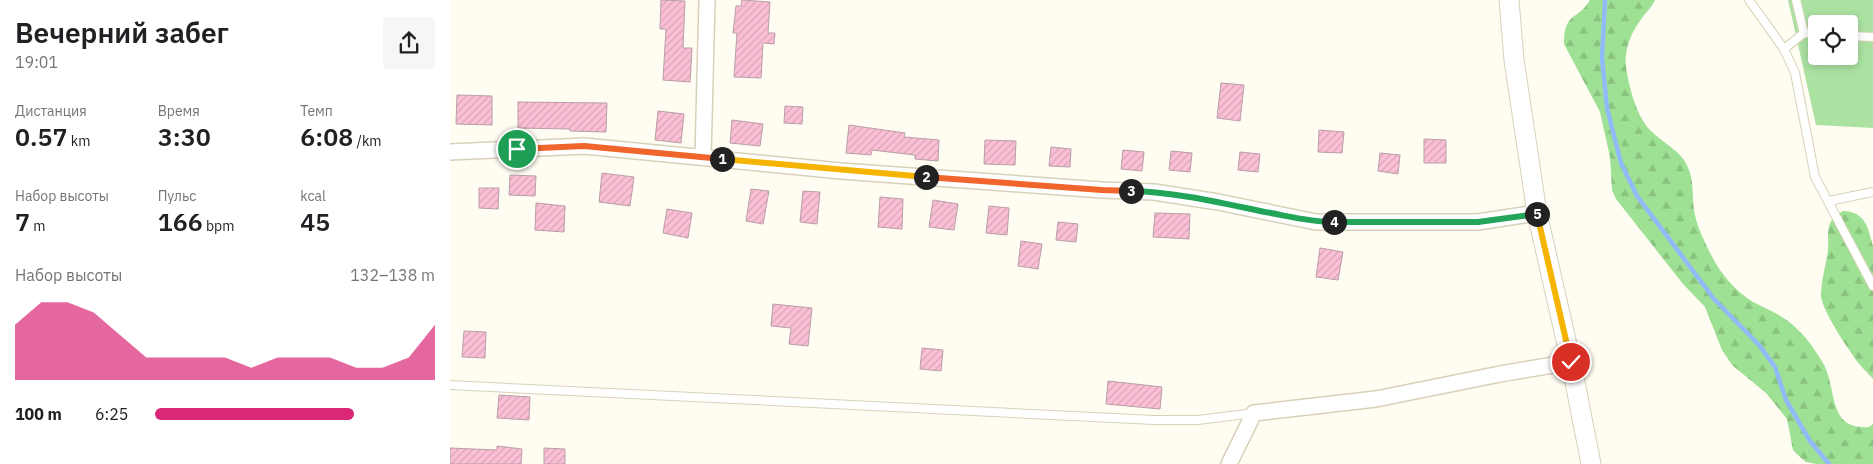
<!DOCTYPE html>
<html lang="ru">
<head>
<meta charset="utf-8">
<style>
	body { margin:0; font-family:"IBM Plex Sans",sans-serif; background:#f6f6f6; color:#202124; height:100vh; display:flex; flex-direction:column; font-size:19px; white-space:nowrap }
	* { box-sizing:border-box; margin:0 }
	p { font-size:16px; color:#757577 }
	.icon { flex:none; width:28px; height:28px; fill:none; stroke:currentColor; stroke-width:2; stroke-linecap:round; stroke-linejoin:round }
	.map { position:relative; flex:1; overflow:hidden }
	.sheet { display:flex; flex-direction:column; background:#fff; width:450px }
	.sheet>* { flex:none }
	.controls { position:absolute; left:1358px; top:15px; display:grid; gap:10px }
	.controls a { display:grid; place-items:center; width:50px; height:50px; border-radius:5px; background:#fff; box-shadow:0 2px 8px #0003; font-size:25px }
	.pin { position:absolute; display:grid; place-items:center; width:42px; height:42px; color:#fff; margin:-21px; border:2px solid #fff; border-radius:50%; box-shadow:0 1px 5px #0007 }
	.km { position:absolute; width:25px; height:25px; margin:-12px; border-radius:50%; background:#222; color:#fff; font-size:14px; line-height:25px; text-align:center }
	.round { display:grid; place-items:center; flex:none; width:52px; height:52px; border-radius:5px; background:#f6f6f6 }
	.head { display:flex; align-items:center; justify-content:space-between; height:85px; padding:0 15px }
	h1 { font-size:28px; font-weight:600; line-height:38px }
	.metrics { display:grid; grid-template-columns:repeat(3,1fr); gap:8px; height:85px; padding:5px 15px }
	.metrics div { display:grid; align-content:center }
	.metrics b { font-size:25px; font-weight:600 }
	.metrics small { font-size:14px; font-weight:400 }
	.metrics p { font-size:14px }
	.chart { height:140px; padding:10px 15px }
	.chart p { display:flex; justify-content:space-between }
	.chart svg { width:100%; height:90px; margin-top:5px; fill:#db2777; opacity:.7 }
	ul { padding:0 15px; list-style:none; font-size:16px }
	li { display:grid; grid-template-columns:80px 60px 1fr; align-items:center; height:38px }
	li i { height:12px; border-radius:6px; background:#db2777 }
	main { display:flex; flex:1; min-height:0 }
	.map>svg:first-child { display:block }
	.forest { fill:url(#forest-firs) }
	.green { fill:#abe2a2; fill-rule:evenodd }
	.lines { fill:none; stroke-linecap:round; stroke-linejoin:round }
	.stream { stroke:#92baf8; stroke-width:4.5 }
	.building { fill:url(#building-hatch); stroke:#b89ea8 }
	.service-casing { stroke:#d8d1b9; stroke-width:10 }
	.minor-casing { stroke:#d8d1b9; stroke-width:18 }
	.tertiary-casing { stroke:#d8d1b9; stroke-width:21 }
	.service { stroke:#fff; stroke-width:8 }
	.minor { stroke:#fff; stroke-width:15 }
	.tertiary { stroke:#fff; stroke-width:19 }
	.split-1-casing { stroke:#fff; stroke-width:10 }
	.split-2-casing { stroke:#fff; stroke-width:10 }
	.split-3-casing { stroke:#fff; stroke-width:10 }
	.split-4-casing { stroke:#fff; stroke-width:10 }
	.split-5-casing { stroke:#fff; stroke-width:10 }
	.split-6-casing { stroke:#fff; stroke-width:10 }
	.split-1 { stroke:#f0652b; stroke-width:6 }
	.split-2 { stroke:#f5b400; stroke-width:6 }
	.split-3 { stroke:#f0652b; stroke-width:6 }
	.split-4 { stroke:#22a559; stroke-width:6 }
	.split-5 { stroke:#22a559; stroke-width:6 }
	.split-6 { stroke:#f5b400; stroke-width:6 }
</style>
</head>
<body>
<main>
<section class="sheet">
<div class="head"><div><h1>Вечерний забег</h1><p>19:01</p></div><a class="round"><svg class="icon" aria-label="share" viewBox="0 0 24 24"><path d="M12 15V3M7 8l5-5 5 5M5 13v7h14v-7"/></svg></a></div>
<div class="metrics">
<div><p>Дистанция</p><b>0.57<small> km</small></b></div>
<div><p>Время</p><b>3:30</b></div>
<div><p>Темп</p><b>6:08<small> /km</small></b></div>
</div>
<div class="metrics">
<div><p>Набор высоты</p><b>7<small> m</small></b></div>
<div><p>Пульс</p><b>166<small> bpm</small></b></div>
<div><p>kcal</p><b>45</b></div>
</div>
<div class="chart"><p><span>Набор высоты</span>132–138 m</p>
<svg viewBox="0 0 160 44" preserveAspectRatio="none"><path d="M0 44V17L10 6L20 6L30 11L40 22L50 33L60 33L70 33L80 33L90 38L100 33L110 33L120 33L130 38L140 38L150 33L160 17V44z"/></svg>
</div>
<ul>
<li><b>100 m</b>6:25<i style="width:71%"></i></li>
</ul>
</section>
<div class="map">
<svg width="1423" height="464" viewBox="0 0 1423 464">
	<defs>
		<pattern id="forest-firs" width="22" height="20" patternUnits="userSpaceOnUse" patternTransform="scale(1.25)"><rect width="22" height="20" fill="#9fe194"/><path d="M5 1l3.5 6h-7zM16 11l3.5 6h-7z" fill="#8ac280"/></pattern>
		<pattern id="building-hatch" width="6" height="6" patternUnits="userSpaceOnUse" patternTransform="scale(1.25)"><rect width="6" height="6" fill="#fbbfd6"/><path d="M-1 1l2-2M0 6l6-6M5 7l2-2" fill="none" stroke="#d8a5b8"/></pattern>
	</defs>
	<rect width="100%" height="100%" fill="#fffcf2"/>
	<!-- forest -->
	<g class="forest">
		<path d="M1140 0H1205C1202 7 1196 12 1192 18 1181 33 1174 49 1176 67 1179 87 1186 115 1200 130 1211 141 1225 148 1234 160 1246 179 1241 195 1245 215 1248 230 1260 254 1268 267 1278 282 1292 297 1309 305 1316 309 1325 312 1332 317 1345 325 1358 339 1366 352 1370 358 1375 365 1377 372 1386 397 1381 430 1419 427L1423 424V464H1366L1356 462 1350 457 1343 450 1337 419 1316 393 1282 365 1272 350 1255 307 1233 284 1166 199 1162 190 1160 157 1150 112 1114 44C1114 11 1128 21 1140 0Z"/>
		<path d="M1393 211C1416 212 1418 228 1423 246V379C1419 374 1414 370 1410 365 1400 352 1372 311 1371 296 1371 281 1376 265 1378 250 1379 232 1374 221 1393 211Z"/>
	</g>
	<!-- green -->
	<path class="green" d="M1338 0H1423V128L1366 125ZM1366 24H1399V56H1366Z"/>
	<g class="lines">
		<!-- stream -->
		<polyline class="stream" points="1155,0 1152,58 1157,108 1171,163 1187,196 1264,299 1309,345 1325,367 1336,400 1360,441 1379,464"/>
	</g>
	<!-- building -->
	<g class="building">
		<polygon points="211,0 235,1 233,48 242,48 240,82 213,80 216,29 210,29"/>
		<polygon points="292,0 320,2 318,33 325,33 324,44 313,43 311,78 284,77 287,33 283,33 286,6 291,6"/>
		<polygon points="771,83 794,85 790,121 767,118"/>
		<polygon points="7,95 42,96 42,125 6,124"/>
		<polygon points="68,102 157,103 156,132 120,131 120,129 68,128"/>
		<polygon points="335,106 353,107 352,124 334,123"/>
		<polygon points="208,111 234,114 231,143 205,140"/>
		<polygon points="282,120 313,124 310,146 280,143"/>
		<polygon points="399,125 455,133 454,137 489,140 488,161 465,159 465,155 422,150 421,155 396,153"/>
		<polygon points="869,130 894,132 892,153 868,152"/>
		<polygon points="974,139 996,140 996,163 974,163"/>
		<polygon points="535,140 566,141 565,165 534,164"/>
		<polygon points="601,147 621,149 620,167 599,166"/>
		<polygon points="673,150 694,152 692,171 671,169"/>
		<polygon points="721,151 742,153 740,172 719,170"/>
		<polygon points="790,152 810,154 808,172 788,170"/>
		<polygon points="930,153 950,155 948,174 928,171"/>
		<polygon points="152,173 184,177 180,206 149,202"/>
		<polygon points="60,175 86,176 85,196 59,195"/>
		<polygon points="29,188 49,188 48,209 29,208"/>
		<polygon points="301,189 319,191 313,224 296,221"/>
		<polygon points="353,191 370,192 367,224 350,222"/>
		<polygon points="430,197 453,199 452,229 428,227"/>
		<polygon points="483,200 508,204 504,230 479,227"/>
		<polygon points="86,203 115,206 114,232 85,230"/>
		<polygon points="539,206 559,208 557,235 536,233"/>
		<polygon points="217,209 242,213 238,238 213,233"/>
		<polygon points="705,213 740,214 739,239 703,237"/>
		<polygon points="608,222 628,224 626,242 606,240"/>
		<polygon points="571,241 592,244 588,269 568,266"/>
		<polygon points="870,248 893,252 888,280 866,277"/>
		<polygon points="323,304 362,308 358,346 339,344 341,328 321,326"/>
		<polygon points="14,331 36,332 35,358 12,357"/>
		<polygon points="472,348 493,350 491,371 470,369"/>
		<polygon points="658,381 712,387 710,409 656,404"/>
		<polygon points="49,395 80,397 79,420 47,418"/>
		<polygon points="47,446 72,449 71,464 0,464 0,448 47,450"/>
		<polygon points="94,448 115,449 115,464 94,464"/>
	</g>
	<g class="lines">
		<defs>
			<g id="service">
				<polyline points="1299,0 1334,49 1345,73 1365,177 1423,286"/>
				<polyline points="1346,0 1354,33 1366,34"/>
				<polyline points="1399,36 1423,37"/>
				<polyline points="1334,49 1354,33"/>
				<polyline points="1379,201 1423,192"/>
				<polyline points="0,385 704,420 748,420 804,413"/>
			</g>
			<g id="minor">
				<polyline points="0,152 134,146 391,171 652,190 704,192 768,202 866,222 1028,222 1087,213"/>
				<polyline points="253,157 257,0"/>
				<polyline points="779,464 804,413 926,399 1050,374 1121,362"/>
			</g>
			<polyline id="tertiary" points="1059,0 1064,60 1087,213 1121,362 1141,464"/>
		</defs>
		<!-- service casing -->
		<use href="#service" class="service-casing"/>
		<!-- minor casing -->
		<use href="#minor" class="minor-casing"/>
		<!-- tertiary casing -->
		<use href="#tertiary" class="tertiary-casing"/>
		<!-- service -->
		<use href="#service" class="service"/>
		<!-- minor -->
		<use href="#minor" class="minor"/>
		<!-- tertiary -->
		<use href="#tertiary" class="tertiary"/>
	</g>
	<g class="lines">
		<defs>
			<polyline id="split-1" points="67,149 134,146 272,159"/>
			<polyline id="split-2" points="272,159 476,177"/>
			<polyline id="split-3" points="476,177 652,190 681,191"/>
			<path id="split-4" d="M681 191C726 192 771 203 815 212 838 216 860 222 884 222"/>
			<polyline id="split-5" points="884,222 1028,222 1087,214"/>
			<polyline id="split-6" points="1087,214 1121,362"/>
		</defs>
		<!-- split-1 casing -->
		<use href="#split-1" class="split-1-casing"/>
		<!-- split-2 casing -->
		<use href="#split-2" class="split-2-casing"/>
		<!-- split-3 casing -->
		<use href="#split-3" class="split-3-casing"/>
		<!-- split-4 casing -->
		<use href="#split-4" class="split-4-casing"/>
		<!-- split-5 casing -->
		<use href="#split-5" class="split-5-casing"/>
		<!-- split-6 casing -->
		<use href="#split-6" class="split-6-casing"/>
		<!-- split-1 -->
		<use href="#split-1" class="split-1"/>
		<!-- split-2 -->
		<use href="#split-2" class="split-2"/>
		<!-- split-3 -->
		<use href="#split-3" class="split-3"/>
		<!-- split-4 -->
		<use href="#split-4" class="split-4"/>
		<!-- split-5 -->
		<use href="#split-5" class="split-5"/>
		<!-- split-6 -->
		<use href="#split-6" class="split-6"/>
	</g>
</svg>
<div class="controls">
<a><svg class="icon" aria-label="locate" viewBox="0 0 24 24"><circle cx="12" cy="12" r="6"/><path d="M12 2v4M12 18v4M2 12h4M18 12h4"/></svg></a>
</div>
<div class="pin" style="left:67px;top:149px;background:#1e9e55"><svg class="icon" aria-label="arrive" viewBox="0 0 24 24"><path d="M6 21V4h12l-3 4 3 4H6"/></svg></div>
<div class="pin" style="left:1121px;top:362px;background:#d93025"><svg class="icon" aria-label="check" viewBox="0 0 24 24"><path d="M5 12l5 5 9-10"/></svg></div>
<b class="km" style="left:272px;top:159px">1</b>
<b class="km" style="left:476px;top:177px">2</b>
<b class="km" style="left:681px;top:191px">3</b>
<b class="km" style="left:884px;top:222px">4</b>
<b class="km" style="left:1087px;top:214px">5</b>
</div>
</main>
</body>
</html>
